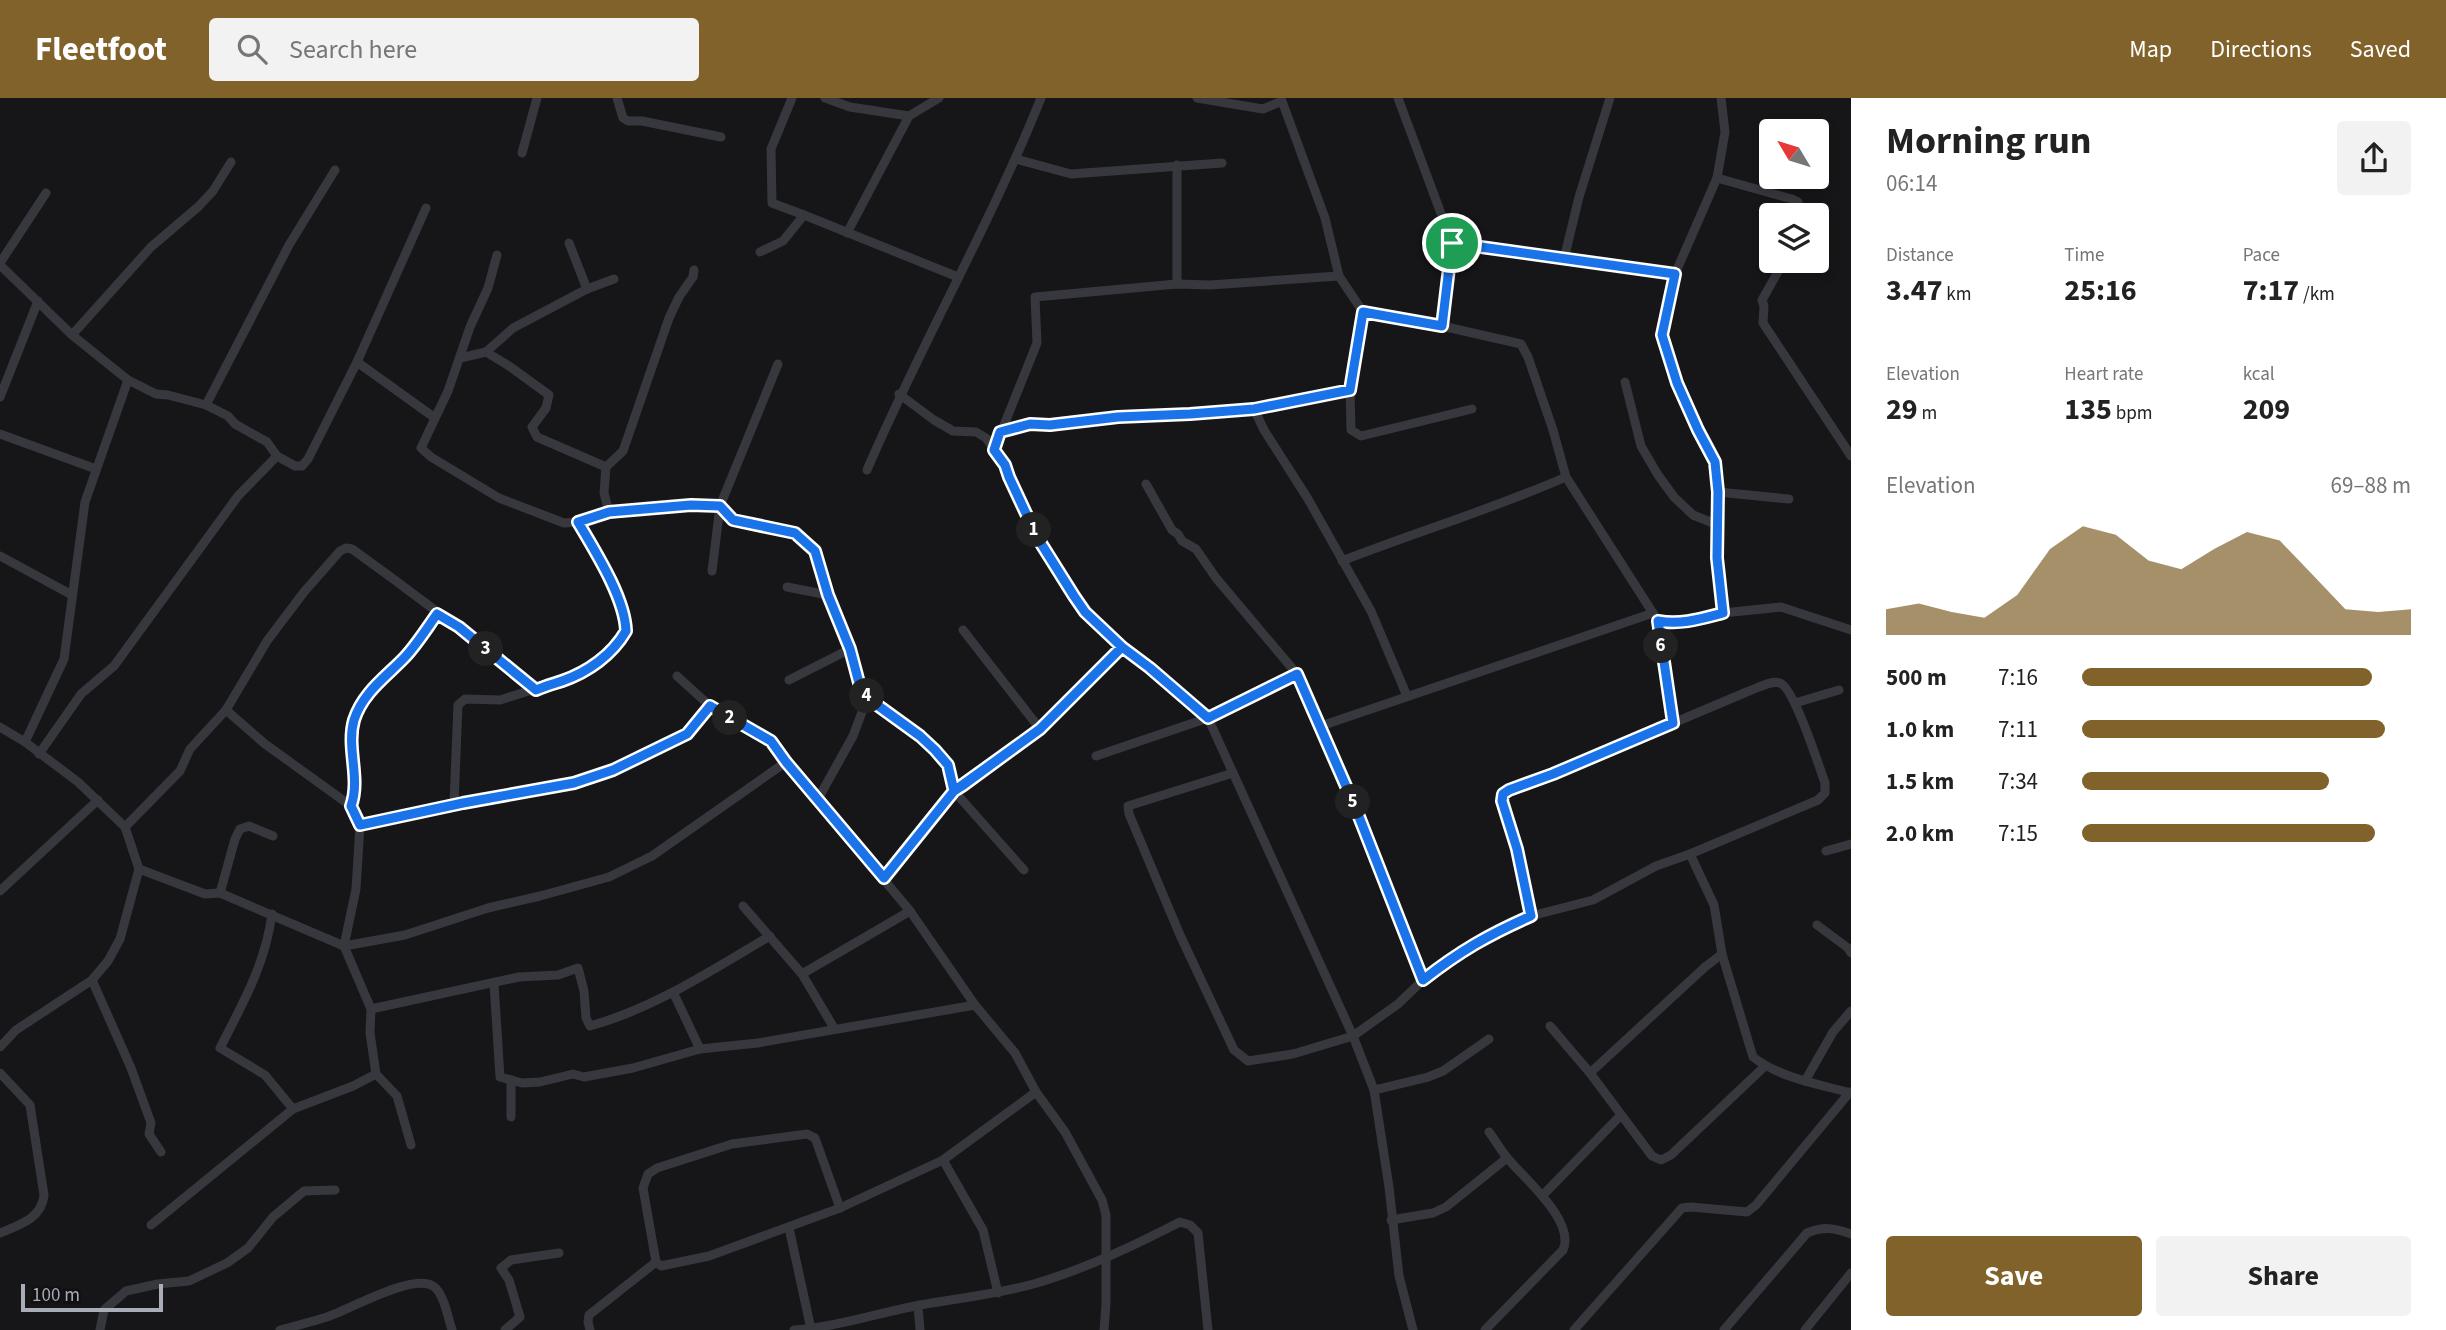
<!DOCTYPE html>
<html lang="en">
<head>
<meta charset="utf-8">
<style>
	body { margin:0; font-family:"Source Sans 3",sans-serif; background:#f2f2f2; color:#222; height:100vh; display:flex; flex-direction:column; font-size:26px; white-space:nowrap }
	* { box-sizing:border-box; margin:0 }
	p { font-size:23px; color:#767676 }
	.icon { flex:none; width:38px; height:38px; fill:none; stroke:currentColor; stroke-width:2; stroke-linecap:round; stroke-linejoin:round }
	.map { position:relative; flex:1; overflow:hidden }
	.side { display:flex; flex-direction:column; background:#fff; width:595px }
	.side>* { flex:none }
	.needle { width:46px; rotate:308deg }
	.tools { position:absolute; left:1759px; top:21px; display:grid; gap:14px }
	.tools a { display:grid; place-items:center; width:70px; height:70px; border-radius:7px; background:#fff; box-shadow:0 4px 10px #0003; font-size:35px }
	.scale { position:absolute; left:21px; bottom:18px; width:142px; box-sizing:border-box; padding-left:7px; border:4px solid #a8adb8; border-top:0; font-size:19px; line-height:24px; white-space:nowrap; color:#a8adb8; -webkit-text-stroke:5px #111113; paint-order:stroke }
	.pin { position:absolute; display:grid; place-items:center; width:60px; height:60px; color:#fff; margin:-30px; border:4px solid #fff; border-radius:50%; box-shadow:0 2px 7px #0007 }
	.km { position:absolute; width:35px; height:35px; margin:-18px; border-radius:50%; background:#222; color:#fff; font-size:19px; line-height:35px; text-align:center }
	.round { display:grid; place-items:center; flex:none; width:74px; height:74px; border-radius:7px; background:#f2f2f2 }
	.summary { display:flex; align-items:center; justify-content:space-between; height:119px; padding:0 35px }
	h1 { font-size:38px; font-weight:700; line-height:52px }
	.metrics { display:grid; grid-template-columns:repeat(3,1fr); gap:10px; height:119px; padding:7px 35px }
	.metrics div { display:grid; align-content:center }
	.metrics b { font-size:30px; font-weight:700 }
	.metrics small { font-size:19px; font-weight:400 }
	.metrics p { font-size:19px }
	.chart { height:196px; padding:14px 35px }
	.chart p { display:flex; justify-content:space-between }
	.chart svg { width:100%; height:126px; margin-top:7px; fill:#80622a; opacity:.7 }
	.primary-button { display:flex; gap:14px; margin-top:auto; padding:14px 35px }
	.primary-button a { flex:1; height:80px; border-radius:7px; background:#80622a; color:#fff; font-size:28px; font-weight:700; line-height:80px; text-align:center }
	.primary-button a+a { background:#f2f2f2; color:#222 }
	ul { padding:0 35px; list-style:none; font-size:23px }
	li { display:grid; grid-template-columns:112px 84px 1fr; align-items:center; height:52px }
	li i { height:18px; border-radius:9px; background:#80622a }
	header { display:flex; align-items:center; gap:42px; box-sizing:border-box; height:98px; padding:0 35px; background:#80622a; color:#fff }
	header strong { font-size:33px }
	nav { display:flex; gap:38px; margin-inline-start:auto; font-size:24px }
	.search { width:490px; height:63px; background:#f2f2f2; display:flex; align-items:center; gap:18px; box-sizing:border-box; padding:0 24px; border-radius:7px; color:#767676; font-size:26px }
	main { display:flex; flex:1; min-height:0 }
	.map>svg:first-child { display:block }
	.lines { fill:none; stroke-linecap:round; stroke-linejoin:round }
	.street { stroke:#37383d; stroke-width:9 }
	.route-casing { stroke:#fff; stroke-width:14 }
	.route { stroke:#1a73e8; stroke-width:9 }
</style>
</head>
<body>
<header>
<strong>Fleetfoot</strong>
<div class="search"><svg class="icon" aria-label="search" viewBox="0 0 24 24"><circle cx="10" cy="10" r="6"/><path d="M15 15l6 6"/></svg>Search here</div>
<nav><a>Map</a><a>Directions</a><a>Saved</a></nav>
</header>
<main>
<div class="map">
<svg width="1851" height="1232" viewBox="0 0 1851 1232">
	<rect width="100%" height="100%" fill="#161618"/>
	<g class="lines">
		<!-- street -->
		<g class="street">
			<polyline points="617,0 623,20 628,23 642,23 721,39"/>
			<polyline points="792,0 771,51 772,105 804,117"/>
			<polyline points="825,0 850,9 909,18 939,0"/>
			<polyline points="1197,0 1263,11 1282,3 1325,120 1339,178 1363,214 1442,228 1521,246 1528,259 1553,332 1566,379 1658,523 1671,526 1690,524 1723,515 1781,509 1851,532"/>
			<polyline points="1398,0 1452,145 1442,228"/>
			<polyline points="1721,0 1725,34 1717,80 1675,176 1662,238 1677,285 1697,332 1715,364 1718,394 1716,460 1723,515"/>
			<polyline points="522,55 537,0"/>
			<polyline points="1016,61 1071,76 1222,65"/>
			<polyline points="1177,67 1177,186"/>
			<polyline points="1717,80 1792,101 1798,104 1801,117"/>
			<polyline points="847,135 909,18"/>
			<polyline points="569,145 587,191"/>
			<polyline points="1452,145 1675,176"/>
			<polyline points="760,154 783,143 804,117 958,179"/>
			<polyline points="497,157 488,190 470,229 448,293 421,350 431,359 499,400 564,425 578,424 609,414 691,407 720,408 733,421 795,435 815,453 828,497 850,551 862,596 868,598 853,638 818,701"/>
			<polyline points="1564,161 1579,99 1610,0"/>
			<polyline points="1784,163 1762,202 1764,208 1763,225 1851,358"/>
			<polyline points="0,165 46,95"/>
			<polyline points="0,167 72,237 128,282 156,296 168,297 206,307 228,318 235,326 267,344 277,358 295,368 302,368 308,361 357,264 426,110"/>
			<polyline points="72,237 151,149 198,109 213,93 231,64"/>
			<polyline points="486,254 513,230 587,191 614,181"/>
			<polyline points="460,260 486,254 509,268 549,297 546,310 532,329 537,339 606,369"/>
			<polyline points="357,264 435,320"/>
			<polyline points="1625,284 1641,348 1658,377 1674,399 1693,417 1718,427"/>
			<polyline points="1350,292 1351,332 1361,338 1472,311"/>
			<polyline points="899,296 934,322 953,333 976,334 986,340 1005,367 1008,378 1037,439 1085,514 1123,549 1150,570 1208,620 1353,938 1374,992 1389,1089 1399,1178 1413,1232"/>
			<polyline points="0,299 38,203"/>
			<polyline points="206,307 289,147 335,72"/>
			<polyline points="1254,311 1264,332 1308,401 1371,513 1407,598"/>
			<polyline points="1000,334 1030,326 1050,327 1118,319 1190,316 1254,311 1350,292 1363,214"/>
			<polyline points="0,336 96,371"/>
			<polyline points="994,352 1037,245 1035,199 1177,186 1210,187 1339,178"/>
			<path d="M867 372C921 246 990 127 1041 0"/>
			<polyline points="1146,386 1172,432 1178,436 1182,443 1196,451 1216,480 1297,576 1356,711 1423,882"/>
			<polyline points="1718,394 1789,401"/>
			<polyline points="609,414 604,395 606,369 623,353 669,220 679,199 693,179 694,172"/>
			<polyline points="0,458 72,497"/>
			<path d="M1342 463C1416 434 1493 411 1566 379"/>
			<polyline points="712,473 720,408 778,266"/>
			<polyline points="787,489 828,497"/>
			<polyline points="1658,523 1673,625"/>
			<polyline points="963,532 1040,631"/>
			<polyline points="677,578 710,608 771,643 786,664 910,813 975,907 1015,955 1036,994 1065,1034 1102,1102 1106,1117 1106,1206 1104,1232"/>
			<polyline points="789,582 850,551"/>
			<polyline points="868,598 935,652 948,667 954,693 1024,772"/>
			<polyline points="1795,605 1839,592"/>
			<polyline points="226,612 265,646 351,708 360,727 356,791 344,848 371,911 370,935 376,976"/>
			<polyline points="1321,628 1653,515"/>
			<polyline points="0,629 25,644 78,684 125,729 139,771 120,841 108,863 92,882 16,932 0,949"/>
			<polyline points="25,644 64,561 85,404 128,282"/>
			<polyline points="39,656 81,596 114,568 238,398 277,358"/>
			<polyline points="1096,658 1208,620 1297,576"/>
			<path d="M1233 675 1128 708 1129 716 1180 837 1234 952 1248 963 1293 956 1353 938 1398 906 1423 882 1456 856 1491 836 1531 818 1593 802 1656 768 1690 756 1818 702 1825 695V685C1819 668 1794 590 1780 585 1771 582 1758 590 1749 593L1553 676 1509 692 1503 697 1502 703 1517 751 1531 818"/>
			<path d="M454 706 458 607 465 601 500 602 576 578 594 568 607 556 626 533C625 500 595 453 578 424"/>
			<path d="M351 708C361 680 346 650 354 622 363 594 386 579 405 559 417 546 427 530 437 516"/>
			<polyline points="360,727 463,705 574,685 613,672 687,636 710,608"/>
			<path d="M125 729 180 673 190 651 226 612 267 543 304 494 340 453 346 450 352 451C415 496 476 543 536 592"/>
			<polyline points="1826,753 1851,746"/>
			<path d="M1690 756 1714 807 1722 856 1753 959C1780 980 1818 986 1851 995"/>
			<polyline points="139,771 205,796 220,795 344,848 405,837 488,810 540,798 609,779 652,758 786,664"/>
			<polyline points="884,780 954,693 1040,631 1123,549"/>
			<polyline points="0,793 98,702"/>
			<polyline points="220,795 235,741 240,731 249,728 273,738"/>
			<polyline points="743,808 802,876 834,930"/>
			<path d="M272 816C265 867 243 905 220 950L265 977 293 1011"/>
			<polyline points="1817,827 1848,850 1851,855"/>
			<polyline points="802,876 910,813"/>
			<polyline points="92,882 131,970 151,1025 149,1036 161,1054"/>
			<polyline points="494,886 500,979 522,985 540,984 573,976 584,979 633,970 700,951 758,945 975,907"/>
			<polyline points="673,894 700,951"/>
			<path d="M371 911 519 879 558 877 578 870 584 893 586 920 590 928C655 910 712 872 770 838"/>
			<polyline points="1550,928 1590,975 1652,1058 1661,1062 1671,1057 1765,968"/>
			<path d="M0 975 30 1007 44 1097C42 1120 20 1127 0 1135"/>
			<polyline points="1590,975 1705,869 1722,856"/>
			<polyline points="511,982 511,1019"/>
			<polyline points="1805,983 1833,934 1851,913"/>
			<polyline points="1374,992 1428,979 1443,973 1489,941"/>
			<polyline points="943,1062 983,1132 998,1195"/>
			<polyline points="1543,1097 1621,1017"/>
			<polyline points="1391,1122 1433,1115 1446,1109 1507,1060"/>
			<polyline points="151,1127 293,1011 353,988 376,976 397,998 411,1047"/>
			<polyline points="789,1130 811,1231"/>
			<polyline points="656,1164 661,1168 709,1158 840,1110 943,1062 1036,994"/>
			<polyline points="656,1164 643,1090 648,1076 657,1070 732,1046 807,1036 815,1040 840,1110"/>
			<polyline points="918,1208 920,1232"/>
			<polyline points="100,1232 104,1212 126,1193 158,1186 189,1183 227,1165 248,1150 273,1119 304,1093 335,1092"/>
			<path d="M280 1232C295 1228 311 1224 327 1219 349 1212 412 1175 433 1188 444 1195 448 1220 452 1232"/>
			<polyline points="505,1232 520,1219 509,1182 501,1170 511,1162 559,1155"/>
			<polyline points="590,1232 588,1224 589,1217 656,1164"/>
			<path d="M794 1232C837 1229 878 1215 920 1207 959 1200 999 1196 1037 1185 1087 1170 1133 1148 1180 1124L1190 1127 1198 1135 1208 1232"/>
			<path d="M1485 1232 1563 1152C1576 1124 1525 1081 1509 1062 1501 1053 1496 1043 1489 1034"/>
			<polyline points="1574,1232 1682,1110 1691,1109 1747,1114 1756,1107 1850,994"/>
			<path d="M1724 1232 1807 1135C1824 1128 1834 1130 1851 1136"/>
			<polyline points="1805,1232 1851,1175"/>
		</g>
	</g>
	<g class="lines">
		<defs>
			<path id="route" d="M1452 145 1442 228 1363 214 1350 292 1254 311 1190 316 1118 319 1050 327 1030 326 1000 334 994 352 1005 367 1009 379 1037 439 1074 498 1085 514 1122 549 1040 631 954 693 884 780 786 664 771 643 710 608 687 636 613 672 574 685 463 705 360 727 351 708C361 680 346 650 354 622 363 594 386 579 405 559 417 546 427 530 437 516L459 529 536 592C545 588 553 586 562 583 588 574 612 557 626 533 625 500 595 453 578 424L609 414 691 407 720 408 733 422 795 435 815 453 828 497 850 551 862 596 920 638 935 652 948 667 954 693 962 688 1040 631 1122 549 1150 570 1208 620 1297 576 1356 711 1423 882C1460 853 1488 837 1531 818L1517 751 1502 703 1503 696 1509 692 1553 676 1673 625 1658 523C1681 527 1700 521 1723 515L1717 460 1718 394 1715 364 1698 332 1677 285 1662 237 1675 176 1452 145"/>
		</defs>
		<!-- route casing -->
		<use href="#route" class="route-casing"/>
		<!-- route -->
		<use href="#route" class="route"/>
	</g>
</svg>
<div class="tools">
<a><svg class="needle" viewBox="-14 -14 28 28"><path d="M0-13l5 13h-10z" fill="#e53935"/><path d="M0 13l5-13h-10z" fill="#767676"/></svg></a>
<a><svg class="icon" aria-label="layers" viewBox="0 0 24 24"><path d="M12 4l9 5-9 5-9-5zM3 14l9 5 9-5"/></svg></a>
</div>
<div class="scale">100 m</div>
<div class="pin" style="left:1452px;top:145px;background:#1e9e55"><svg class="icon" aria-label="arrive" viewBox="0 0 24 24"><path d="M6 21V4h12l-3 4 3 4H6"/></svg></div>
<b class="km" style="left:1034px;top:432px">1</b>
<b class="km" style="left:730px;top:620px">2</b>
<b class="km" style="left:486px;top:551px">3</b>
<b class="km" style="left:867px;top:598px">4</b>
<b class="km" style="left:1353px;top:704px">5</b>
<b class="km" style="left:1661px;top:548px">6</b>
</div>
<section class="side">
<div class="summary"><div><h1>Morning run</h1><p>06:14</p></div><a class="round"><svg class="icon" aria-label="share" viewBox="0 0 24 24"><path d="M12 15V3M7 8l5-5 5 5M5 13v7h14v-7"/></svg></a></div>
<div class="metrics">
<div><p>Distance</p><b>3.47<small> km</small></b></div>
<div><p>Time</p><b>25:16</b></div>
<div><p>Pace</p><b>7:17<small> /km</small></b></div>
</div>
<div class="metrics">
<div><p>Elevation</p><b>29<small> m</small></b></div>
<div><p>Heart rate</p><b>135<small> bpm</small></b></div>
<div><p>kcal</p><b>209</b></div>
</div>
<div class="chart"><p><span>Elevation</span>69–88 m</p>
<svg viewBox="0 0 160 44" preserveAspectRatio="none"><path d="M0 44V35L10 33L20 36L30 38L40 30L50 14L60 6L70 9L80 18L90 21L100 14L110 8L120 11L130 23L140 35L150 36L160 35V44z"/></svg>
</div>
<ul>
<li><b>500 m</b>7:16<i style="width:88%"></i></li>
<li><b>1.0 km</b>7:11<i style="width:92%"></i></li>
<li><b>1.5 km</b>7:34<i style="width:75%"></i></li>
<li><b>2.0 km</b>7:15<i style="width:89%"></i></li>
</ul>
<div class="primary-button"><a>Save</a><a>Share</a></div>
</section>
</main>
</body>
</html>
